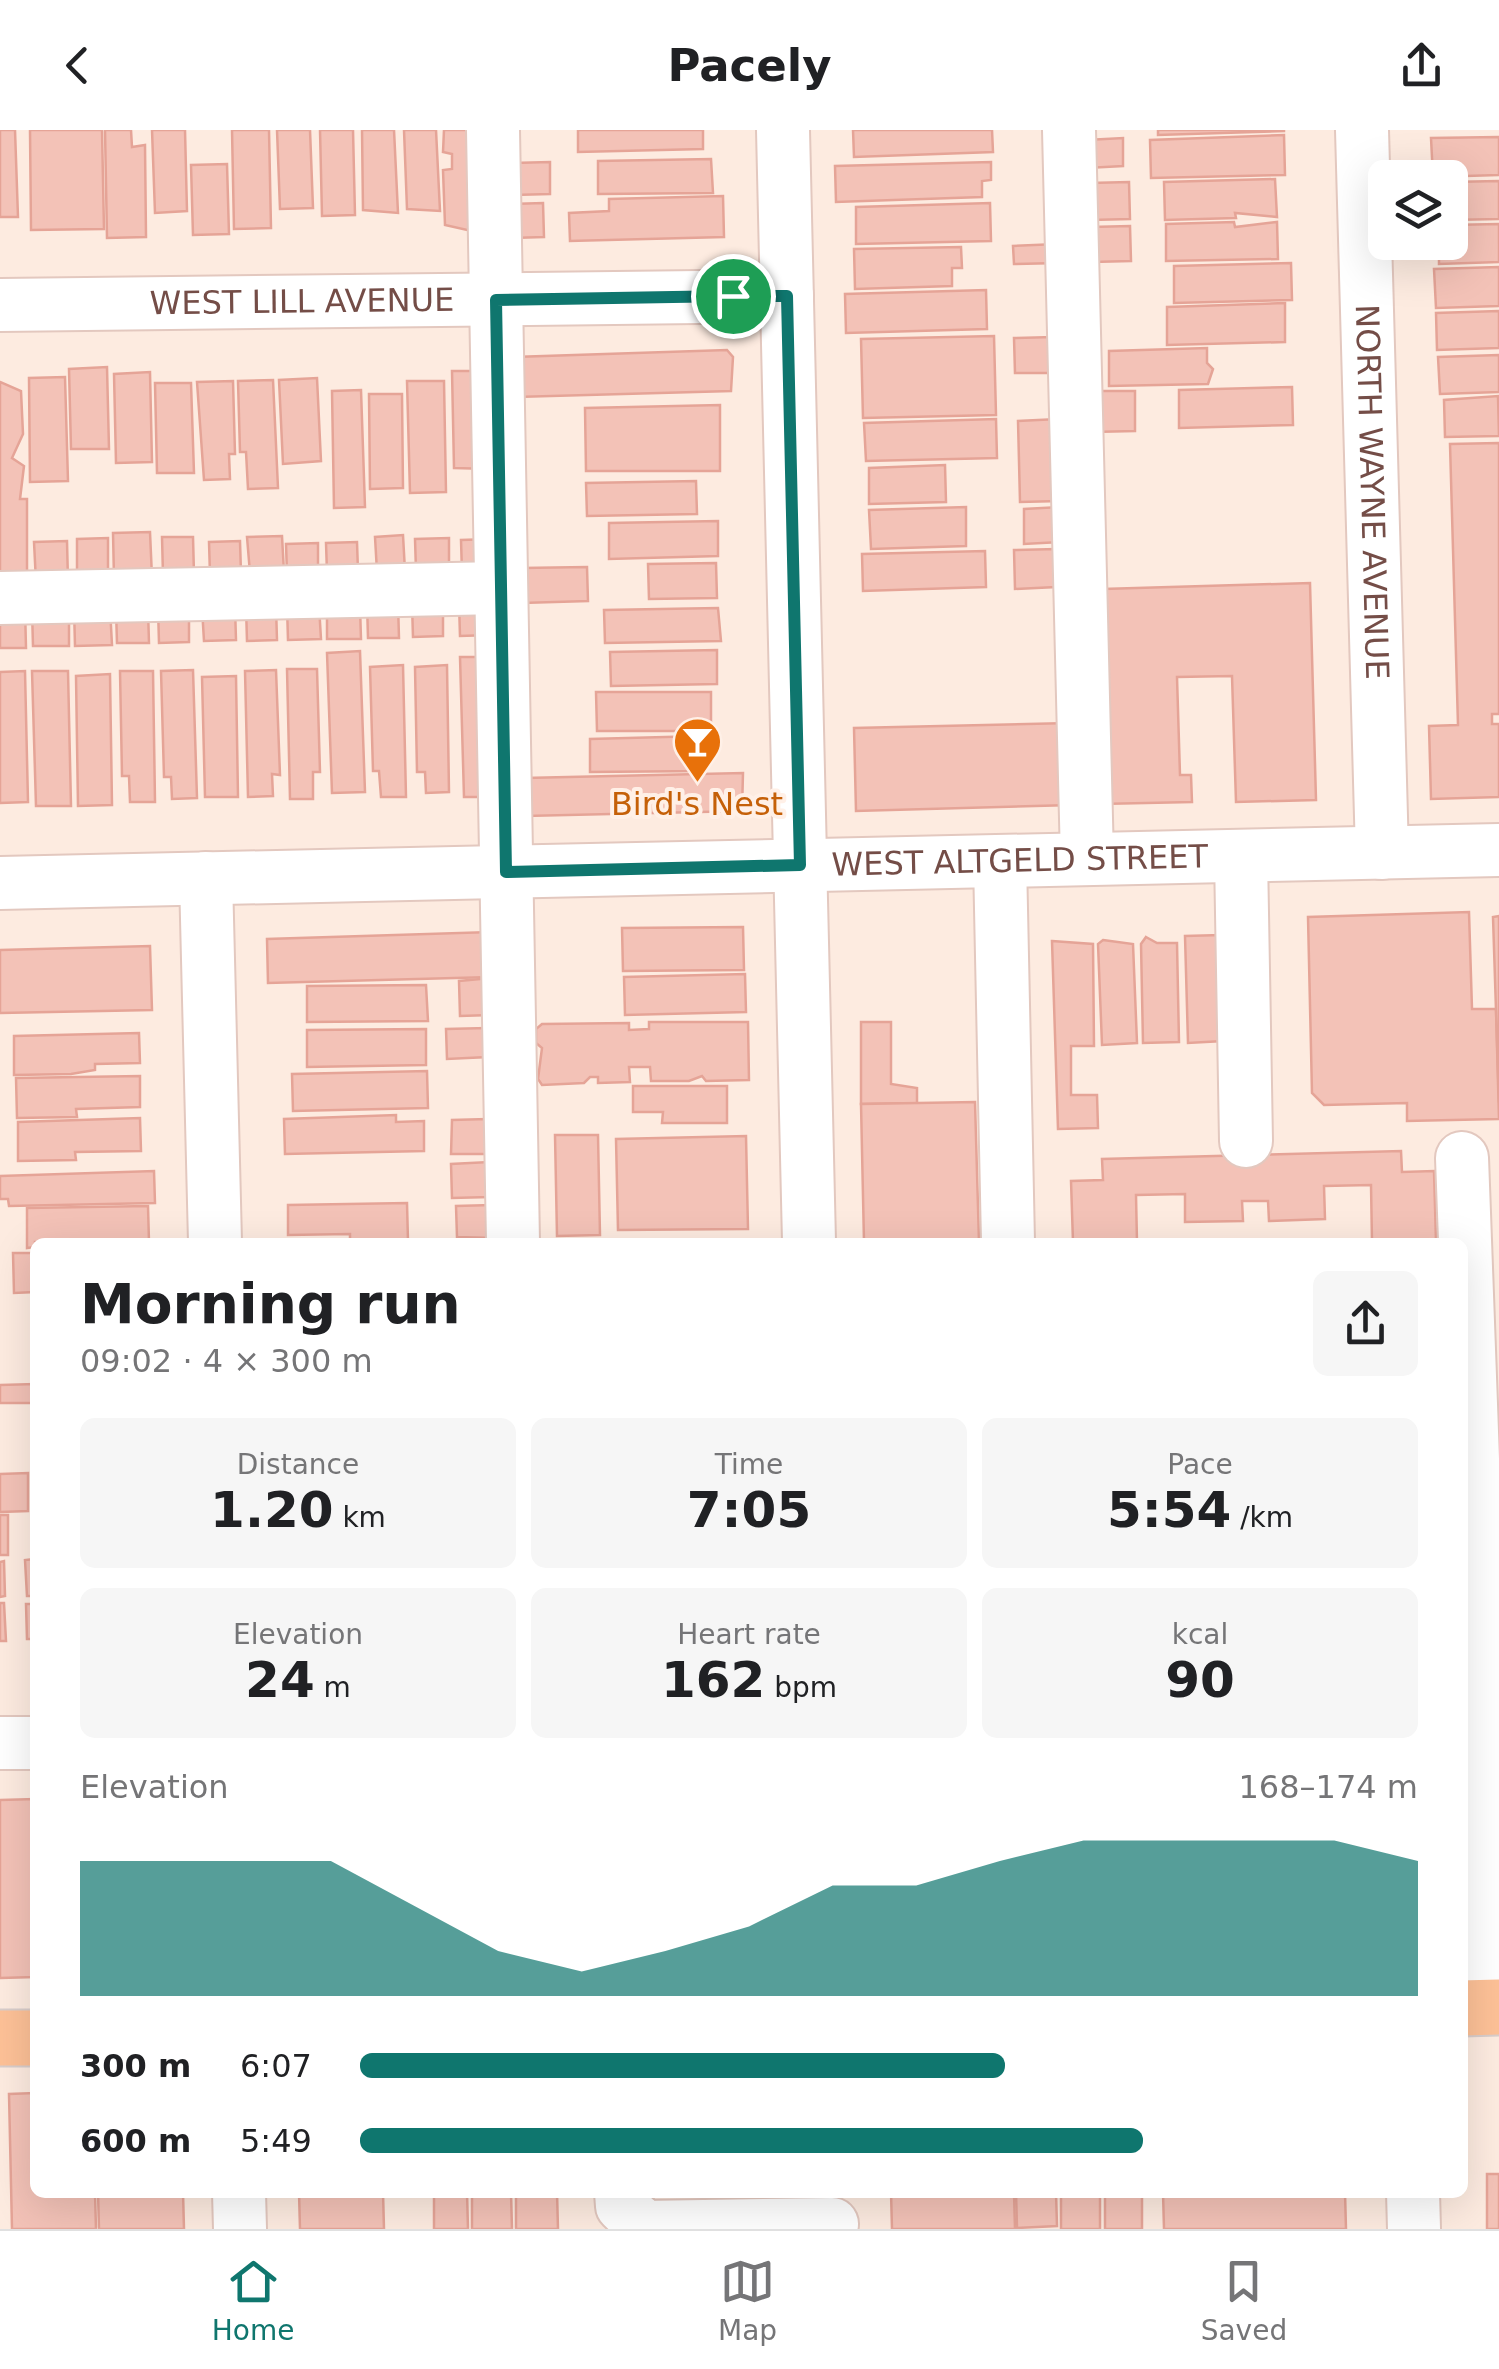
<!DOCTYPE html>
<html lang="en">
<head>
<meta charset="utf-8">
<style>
	body { margin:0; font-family:"DejaVu Sans",sans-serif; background:#f6f6f6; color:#202124; height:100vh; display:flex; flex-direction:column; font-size:38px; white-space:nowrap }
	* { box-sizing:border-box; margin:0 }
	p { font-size:32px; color:#757577 }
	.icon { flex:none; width:55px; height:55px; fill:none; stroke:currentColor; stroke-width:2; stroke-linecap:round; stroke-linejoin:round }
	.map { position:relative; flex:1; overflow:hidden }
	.side { position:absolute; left:30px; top:1108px; width:1438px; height:960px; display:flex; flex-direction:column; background:#fff; border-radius:15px; box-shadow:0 10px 40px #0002 }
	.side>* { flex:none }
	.tools { position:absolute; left:1368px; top:30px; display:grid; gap:20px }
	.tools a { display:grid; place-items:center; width:100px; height:100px; border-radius:15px; background:#fff; box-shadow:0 10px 40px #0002; font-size:50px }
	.pin { position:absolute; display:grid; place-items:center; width:85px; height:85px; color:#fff; margin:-42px; border:5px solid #fff; border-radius:50%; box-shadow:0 2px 10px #0007 }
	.round { display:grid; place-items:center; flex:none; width:105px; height:105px; border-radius:15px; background:#f6f6f6 }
	.head { display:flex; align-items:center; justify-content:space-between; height:170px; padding:0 50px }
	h1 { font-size:55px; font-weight:700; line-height:75px }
	.metrics { display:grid; grid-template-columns:repeat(3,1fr); gap:15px; height:170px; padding:10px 50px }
	.metrics div { display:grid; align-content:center; border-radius:15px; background:#f6f6f6; text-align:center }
	.metrics b { font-size:50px; font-weight:700 }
	.metrics small { font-size:28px; font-weight:400 }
	.metrics p { font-size:28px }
	.chart { height:280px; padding:20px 50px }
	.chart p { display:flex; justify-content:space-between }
	.chart svg { width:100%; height:180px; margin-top:10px; fill:#0f766e; opacity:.7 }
	ul { padding:0 50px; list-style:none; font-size:32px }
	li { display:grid; grid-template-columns:160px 120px 1fr; align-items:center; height:75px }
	li i { height:25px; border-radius:12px; background:#0f766e }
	header { display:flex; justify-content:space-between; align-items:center; height:130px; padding:0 50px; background:#fff; font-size:45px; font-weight:700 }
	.tab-bar { display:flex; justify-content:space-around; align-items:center; height:140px; border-top:2px solid #e0e0e0; background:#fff; font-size:28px; color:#757577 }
	.tab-bar a { display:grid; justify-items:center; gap:5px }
	.tab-bar .active { color:#0f766e }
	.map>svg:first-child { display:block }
	.building { fill:#f3c2b7; stroke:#e5a497; stroke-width:2.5 }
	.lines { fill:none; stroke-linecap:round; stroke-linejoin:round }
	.minor-casing { stroke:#e3c8bf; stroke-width:56 }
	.major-casing { stroke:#d8cdcb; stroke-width:59 }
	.minor { stroke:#fff; stroke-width:52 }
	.major { stroke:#fdc197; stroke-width:55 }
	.route-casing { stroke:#fff; stroke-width:20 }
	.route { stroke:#0f766e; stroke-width:12 }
	.labels { text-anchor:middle; stroke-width:8; stroke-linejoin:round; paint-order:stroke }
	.street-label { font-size:32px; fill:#744d47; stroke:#fff0e7 }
	.food-label { font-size:32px; fill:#c56008; stroke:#fff0e7 }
</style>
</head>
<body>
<header><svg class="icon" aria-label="back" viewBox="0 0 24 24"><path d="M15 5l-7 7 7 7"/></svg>Pacely<svg class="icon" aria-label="share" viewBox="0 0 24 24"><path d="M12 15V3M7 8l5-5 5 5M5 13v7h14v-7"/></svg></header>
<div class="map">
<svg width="1499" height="2099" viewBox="0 0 1499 2099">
	<rect width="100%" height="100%" fill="#fdebe0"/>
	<!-- building -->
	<g class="building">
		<polygon points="0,0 15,0 18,87 0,87"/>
		<polygon points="30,0 102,0 104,99 31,100"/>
		<polygon points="105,0 131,0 132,17 145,15 146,107 107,108"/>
		<polygon points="152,0 185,0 187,81 155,83"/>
		<polygon points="232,0 269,0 271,98 234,99"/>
		<polygon points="277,0 310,0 313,78 280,79"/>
		<polygon points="320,0 353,0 355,85 322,86"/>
		<polygon points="362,0 394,0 398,83 363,80"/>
		<polygon points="404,0 436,0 440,81 407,79"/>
		<polygon points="444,0 468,0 476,102 445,95 443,40 452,39 452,24 443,22"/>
		<polygon points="578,0 703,0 703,19 578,22"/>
		<polygon points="853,0 992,0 993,22 854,27"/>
		<polygon points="1158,0 1284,0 1284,1 1158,5"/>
		<polygon points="1284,5 1285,45 1151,48 1150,10"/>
		<polygon points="1499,7 1499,45 1433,47 1431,8"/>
		<polygon points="1123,8 1123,36 1087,38 1087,10"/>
		<polygon points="711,29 713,63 598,64 598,31"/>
		<polygon points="550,32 550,64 513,65 513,33"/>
		<polygon points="991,32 991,50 982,51 982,67 836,72 835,36"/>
		<polygon points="227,34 229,104 193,105 191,35"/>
		<polygon points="1275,49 1277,87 1235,83 1236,88 1165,90 1164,52"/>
		<polygon points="1499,51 1499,89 1450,90 1450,52"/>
		<polygon points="1129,52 1130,89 1091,90 1090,53"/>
		<polygon points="723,66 724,107 570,111 569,83 609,81 609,69"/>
		<polygon points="543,73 544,107 512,108 511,74"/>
		<polygon points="990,73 991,111 856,114 856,77"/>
		<polygon points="1234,92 1235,97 1277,92 1278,129 1166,131 1166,94"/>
		<polygon points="1499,94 1499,132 1439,134 1439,112 1450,112 1450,95"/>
		<polygon points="1130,96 1131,131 1092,132 1091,97"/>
		<polygon points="1057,114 1058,133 1014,134 1013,116"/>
		<polygon points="961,117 962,138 952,138 952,156 855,159 854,119"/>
		<polygon points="1291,133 1292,170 1174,173 1174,136"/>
		<polygon points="1499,137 1499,176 1436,178 1434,139"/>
		<polygon points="986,160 987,199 846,203 845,164"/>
		<polygon points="1285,173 1285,212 1167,215 1167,177"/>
		<polygon points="1499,181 1499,218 1437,220 1436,183"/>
		<polygon points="994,206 996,285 863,288 861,209"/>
		<polygon points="1053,207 1054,243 1015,243 1014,208"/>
		<polygon points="1207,218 1207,233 1213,239 1208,254 1109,256 1109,221"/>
		<polygon points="727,220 733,227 731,261 516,267 514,227"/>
		<polygon points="1499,225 1499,262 1440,264 1438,227"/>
		<polygon points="107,237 109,319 71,319 69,239"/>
		<polygon points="452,241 489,241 490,339 454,338"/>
		<polygon points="150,242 152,332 116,333 114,244"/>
		<polygon points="65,247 68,351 30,352 29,248"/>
		<polygon points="317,248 321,331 283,334 279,250"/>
		<polygon points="273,250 278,358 248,359 246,322 240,322 238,251"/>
		<polygon points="233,251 235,324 229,324 230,349 204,350 197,252"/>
		<polygon points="407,251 444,251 446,362 410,363"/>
		<polygon points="0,252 21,261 23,304 12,328 24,336 20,369 27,369 27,450 0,449"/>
		<polygon points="155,253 191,253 194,343 157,343"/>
		<polygon points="1292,257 1293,295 1179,298 1179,260"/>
		<polygon points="361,260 365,377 334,378 332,261"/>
		<polygon points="1092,261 1135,261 1135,301 1092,302"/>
		<polygon points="369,264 402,264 403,358 370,359"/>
		<polygon points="1498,266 1499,306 1445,307 1444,270"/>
		<polygon points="720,275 720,341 586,341 585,278"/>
		<polygon points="996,289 997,328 866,331 864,293"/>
		<polygon points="1058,289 1060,371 1020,372 1018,291"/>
		<polygon points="1499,313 1499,584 1492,584 1492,594 1499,594 1499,667 1431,669 1429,596 1458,595 1450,314"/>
		<polygon points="945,335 946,372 869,374 869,338"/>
		<polygon points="696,351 697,384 587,386 586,353"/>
		<polygon points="966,377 966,416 871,419 869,380"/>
		<polygon points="1060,377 1060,412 1024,414 1024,379"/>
		<polygon points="718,391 718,426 609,429 609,393"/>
		<polygon points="150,402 152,447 114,448 113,403"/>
		<polygon points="403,405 405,441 377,442 375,407"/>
		<polygon points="282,406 284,442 250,443 247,407"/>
		<polygon points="162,407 193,407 194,444 163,445"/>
		<polygon points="108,408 108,450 77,450 77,409"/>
		<polygon points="449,408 449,440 416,441 415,409"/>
		<polygon points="491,409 492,442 462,443 461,410"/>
		<polygon points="67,411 68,451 36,452 34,412"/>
		<polygon points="240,411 241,443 210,445 209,412"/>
		<polygon points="357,412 358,441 327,443 326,413"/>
		<polygon points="318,413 318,443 287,444 286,414"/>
		<polygon points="1056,419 1056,457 1015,459 1014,420"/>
		<polygon points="985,421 986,457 863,461 862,424"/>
		<polygon points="716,433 717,468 649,469 648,434"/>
		<polygon points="587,437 588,471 522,473 522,438"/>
		<polygon points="1310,453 1316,670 1236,672 1232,546 1177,547 1180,645 1191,645 1192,672 1100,674 1103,459"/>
		<polygon points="491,471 491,505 460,506 459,473"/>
		<polygon points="443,472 443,506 413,507 412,474"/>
		<polygon points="367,473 398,473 399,508 368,508"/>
		<polygon points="287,476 319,476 321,509 288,510"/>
		<polygon points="189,477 189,512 159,513 158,478"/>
		<polygon points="235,477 236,510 204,511 202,478"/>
		<polygon points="246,477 276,477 277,510 247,511"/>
		<polygon points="360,477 361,509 327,509 327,478"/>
		<polygon points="25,478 26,518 0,518 0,480"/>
		<polygon points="69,478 69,516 33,516 32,480"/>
		<polygon points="74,478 110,478 112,515 75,516"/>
		<polygon points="718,478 721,511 605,513 604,480"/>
		<polygon points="148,479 149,513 117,513 116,480"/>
		<polygon points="717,520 717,554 611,556 610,522"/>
		<polygon points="360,521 365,662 332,663 327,523"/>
		<polygon points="460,527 494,527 497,667 464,667"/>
		<polygon points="403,535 406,667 381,667 379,641 373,641 370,537"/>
		<polygon points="447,535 449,662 426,663 425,642 417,642 415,537"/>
		<polygon points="287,539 317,539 320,642 313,642 313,669 290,669"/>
		<polygon points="193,540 197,668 172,669 171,647 164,647 161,541"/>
		<polygon points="276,540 280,645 272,644 273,666 248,667 245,541"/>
		<polygon points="25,541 28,672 0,673 0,542"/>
		<polygon points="32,541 68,541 71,676 36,676"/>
		<polygon points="120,541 153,541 155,672 130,672 129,646 122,646"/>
		<polygon points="110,544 112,675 78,676 76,546"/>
		<polygon points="236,546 238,667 205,667 202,547"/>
		<polygon points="596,562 711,562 711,601 597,601"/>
		<polygon points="1070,593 1072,675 856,681 854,598"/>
		<polygon points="703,606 710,620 703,627 704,641 590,642 590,609"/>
		<polygon points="743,643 742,681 525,686 525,648"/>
		<polygon points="1469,782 1472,879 1496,879 1499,989 1407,991 1407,973 1324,975 1312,963 1308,787"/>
		<polygon points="1499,786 1499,973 1493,787"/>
		<polygon points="743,797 744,840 623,841 622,798"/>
		<polygon points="491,802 492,847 268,853 267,809"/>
		<polygon points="1221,805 1223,911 1188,913 1185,806"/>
		<polygon points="1146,807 1157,813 1177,813 1179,912 1143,913 1141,814"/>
		<polygon points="1103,810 1133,814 1137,913 1102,915 1098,814"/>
		<polygon points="1052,811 1093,814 1094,916 1071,916 1071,965 1097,965 1098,998 1058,999"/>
		<polygon points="150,816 152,880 0,883 0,820"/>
		<polygon points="745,844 746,882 625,885 624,847"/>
		<polygon points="491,848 491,885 460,886 459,851"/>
		<polygon points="426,855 428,891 307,892 307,856"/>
		<polygon points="649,892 748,892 749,950 706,951 702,946 689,951 651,951 650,937 629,937 630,952 598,953 598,947 590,947 584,953 542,955 538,949 542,918 536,913 536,899 542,894 629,893 629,900 649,899"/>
		<polygon points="861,892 891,892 891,954 917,958 917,973 861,974"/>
		<polygon points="487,898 488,927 447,929 446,899"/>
		<polygon points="426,899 426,935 307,937 307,900"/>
		<polygon points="139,903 140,933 95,934 95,940 71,944 14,945 14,906"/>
		<polygon points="427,941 428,978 293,981 292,944"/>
		<polygon points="140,946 140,977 76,979 77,987 17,988 16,948"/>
		<polygon points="633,956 727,956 727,993 662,993 663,982 633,982"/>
		<polygon points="975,972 979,1112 864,1112 861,974"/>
		<polygon points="396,985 396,992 424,991 424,1021 285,1024 284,989"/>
		<polygon points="140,988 141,1021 75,1022 76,1030 18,1031 18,992"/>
		<polygon points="487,989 487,1024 451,1024 452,990"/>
		<polygon points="555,1005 598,1005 600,1105 557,1106"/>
		<polygon points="746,1006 748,1099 618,1100 616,1009"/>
		<polygon points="1401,1021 1402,1042 1434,1041 1436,1112 1372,1112 1371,1055 1324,1056 1325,1089 1269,1091 1268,1071 1242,1071 1243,1091 1185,1092 1185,1064 1136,1065 1137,1112 1073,1112 1071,1051 1103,1050 1102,1029"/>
		<polygon points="489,1032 490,1067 452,1068 451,1034"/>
		<polygon points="154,1041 155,1073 9,1076 8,1069 0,1069 0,1046"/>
		<polygon points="407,1073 408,1111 350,1112 350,1104 288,1105 288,1075"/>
		<polygon points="492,1075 493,1108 457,1107 456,1076"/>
		<polygon points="148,1076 149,1112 35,1112 35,1117 27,1118 27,1078"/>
		<polygon points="13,1123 35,1123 35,1162 14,1163"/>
		<polygon points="35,1254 35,1273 0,1273 0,1255"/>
		<polygon points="28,1343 28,1381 0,1382 0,1344"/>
		<rect x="0" y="1385" width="8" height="40"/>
		<polygon points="35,1429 35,1466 27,1466 25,1430"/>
		<polygon points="4,1431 5,1466 0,1467 0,1432"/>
		<polygon points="0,1473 4,1473 6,1511 0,1511"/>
		<polygon points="26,1474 35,1474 35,1509 27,1509"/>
		<polygon points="35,1669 35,1847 0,1848 0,1670"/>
		<polygon points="35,1963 35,2062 95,2062 96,2099 12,2099 9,1964"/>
		<rect x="1487" y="2044" width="12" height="55"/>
		<polygon points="98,2062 183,2062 184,2099 99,2099"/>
		<polygon points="299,2062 383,2062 384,2099 300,2099"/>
		<polygon points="434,2062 467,2062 468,2099 434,2099"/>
		<polygon points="472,2062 511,2062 512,2099 472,2099"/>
		<polygon points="516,2062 557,2062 558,2099 516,2099"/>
		<polygon points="891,2062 1014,2062 1015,2099 892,2099"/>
		<polygon points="1016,2062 1056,2062 1057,2096 1017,2098"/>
		<rect x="1061" y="2062" width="39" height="37"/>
		<rect x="1105" y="2062" width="37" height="37"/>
		<polygon points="1163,2062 1345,2062 1346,2099 1164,2099"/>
	</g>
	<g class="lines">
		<defs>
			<g id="minor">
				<polyline points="493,0 513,1112"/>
				<polyline points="783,0 809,1112"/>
				<polyline points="1069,0 1087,729"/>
				<path id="s1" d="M1362 0 1382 723"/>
				<path id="s2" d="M0 175 787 166"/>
				<polyline points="0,468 501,458"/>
				<polyline points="1241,726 1246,1011"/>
				<polyline points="1000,731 1008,1112"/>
				<polyline points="206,748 215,1112"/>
				<path id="s3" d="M0 753 1499 720"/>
				<polyline points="1462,1028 1493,1877"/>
				<polyline points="0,1613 35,1613"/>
				<polyline points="239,2062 240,2099"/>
				<polyline points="621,2062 622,2076 644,2097 832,2094"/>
				<polyline points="1413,2062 1414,2099"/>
			</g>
			<g id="major">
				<polyline points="1462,1878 1499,1877"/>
				<polyline points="0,1908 35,1908"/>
			</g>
		</defs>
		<!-- minor casing -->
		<use href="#minor" class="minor-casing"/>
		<!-- major casing -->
		<use href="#major" class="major-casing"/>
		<!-- minor -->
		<use href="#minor" class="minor"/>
		<!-- major -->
		<use href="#major" class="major"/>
	</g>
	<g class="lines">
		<defs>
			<polygon id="route" points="733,166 787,166 800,735 506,742 496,170"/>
		</defs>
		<!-- route casing -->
		<use href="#route" class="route-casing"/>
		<!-- route -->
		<use href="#route" class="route"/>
	</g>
	<!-- icons -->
	<defs>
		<symbol id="bar-pin" viewBox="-11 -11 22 30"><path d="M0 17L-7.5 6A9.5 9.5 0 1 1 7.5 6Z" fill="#e8710a" stroke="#fff0e7"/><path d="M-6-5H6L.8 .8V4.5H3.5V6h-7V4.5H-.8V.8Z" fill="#fff"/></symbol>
	</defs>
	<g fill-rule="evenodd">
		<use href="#bar-pin" x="670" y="584" width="55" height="75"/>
	</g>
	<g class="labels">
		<!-- street labels -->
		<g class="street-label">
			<text dy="11" stroke="none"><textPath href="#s2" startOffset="302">WEST LILL AVENUE</textPath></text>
			<text dy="11" stroke="none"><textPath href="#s1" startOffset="362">NORTH WAYNE AVENUE</textPath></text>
			<text dy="11" stroke="none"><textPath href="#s3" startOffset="1020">WEST ALTGELD STREET</textPath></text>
		</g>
		<!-- food labels -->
		<g class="food-label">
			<text x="697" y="685">Bird's Nest</text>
		</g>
	</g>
</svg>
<div class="tools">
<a><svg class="icon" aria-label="layers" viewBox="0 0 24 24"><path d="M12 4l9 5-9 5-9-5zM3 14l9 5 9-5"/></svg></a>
</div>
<div class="pin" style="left:733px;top:166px;background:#1e9e55"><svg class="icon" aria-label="arrive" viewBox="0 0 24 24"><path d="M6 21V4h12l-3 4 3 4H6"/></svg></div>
<section class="side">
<div class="head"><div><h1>Morning run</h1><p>09:02 · 4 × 300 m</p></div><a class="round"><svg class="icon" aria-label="share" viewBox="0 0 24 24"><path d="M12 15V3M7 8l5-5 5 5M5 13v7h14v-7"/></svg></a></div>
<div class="metrics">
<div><p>Distance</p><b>1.20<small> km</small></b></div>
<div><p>Time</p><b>7:05</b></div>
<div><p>Pace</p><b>5:54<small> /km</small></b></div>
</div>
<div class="metrics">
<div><p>Elevation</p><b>24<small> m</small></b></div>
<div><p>Heart rate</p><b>162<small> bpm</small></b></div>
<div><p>kcal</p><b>90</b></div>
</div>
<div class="chart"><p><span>Elevation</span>168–174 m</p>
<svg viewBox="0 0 160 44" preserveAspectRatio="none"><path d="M0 44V11L10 11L20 11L30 11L40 22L50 33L60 38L70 33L80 27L90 17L100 17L110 11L120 6L130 6L140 6L150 6L160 11V44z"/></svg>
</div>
<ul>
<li><b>300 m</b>6:07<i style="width:61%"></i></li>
<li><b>600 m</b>5:49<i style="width:74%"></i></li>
</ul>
</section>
</div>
<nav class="tab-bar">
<a class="active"><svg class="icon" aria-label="home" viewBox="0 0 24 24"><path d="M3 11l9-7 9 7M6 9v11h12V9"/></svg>Home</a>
<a><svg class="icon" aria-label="map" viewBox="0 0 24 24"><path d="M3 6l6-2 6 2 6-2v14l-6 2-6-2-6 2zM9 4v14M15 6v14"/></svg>Map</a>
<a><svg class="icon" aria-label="saved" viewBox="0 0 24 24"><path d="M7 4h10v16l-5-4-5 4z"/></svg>Saved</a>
</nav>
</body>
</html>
